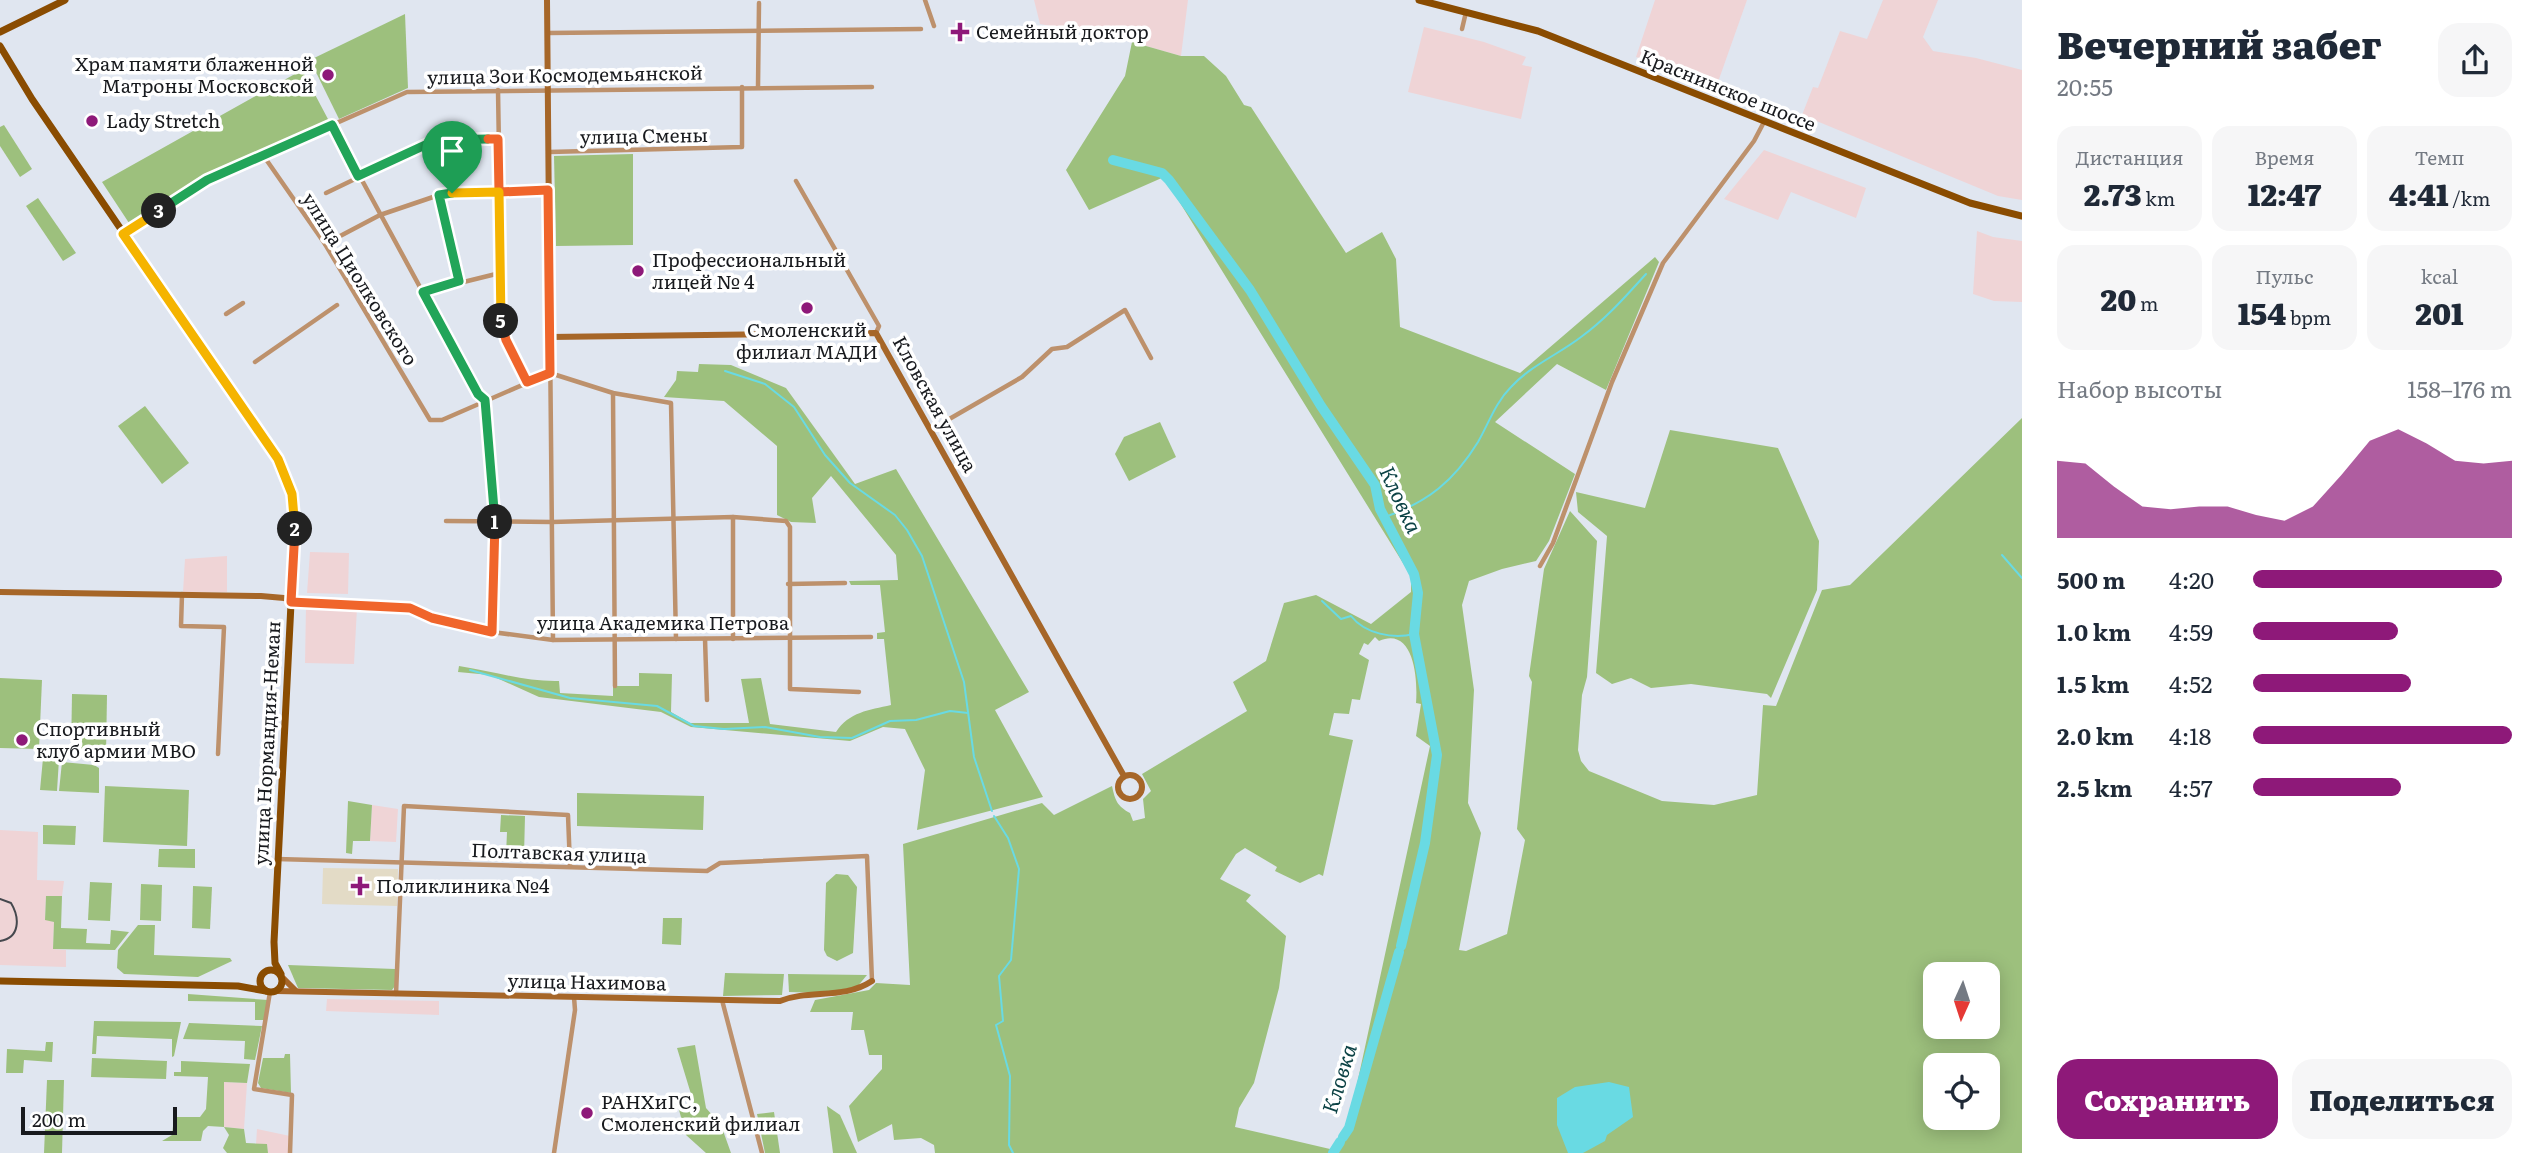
<!DOCTYPE html>
<html lang="ru">
<head>
<meta charset="utf-8">
<style>
	body { margin:0; font-family:Literata,serif; background:#f6f6f7; color:#1f2937; height:100vh; display:flex; flex-direction:column; font-size:26px; white-space:nowrap }
	* { box-sizing:border-box; margin:0 }
	p { font-size:23px; color:#747a83 }
	.icon { flex:none; width:38px; height:38px; fill:none; stroke:currentColor; stroke-width:2; stroke-linecap:round; stroke-linejoin:round }
	.map { position:relative; flex:1; overflow:hidden }
	.panel { display:flex; flex-direction:column; background:#fff; width:525px }
	.panel>* { flex:none }
	.needle { width:46px; rotate:183deg }
	.controls { position:absolute; left:1923px; top:962px; display:grid; gap:14px }
	.controls a { display:grid; place-items:center; width:77px; height:77px; border-radius:14px; background:#fff; box-shadow:0 4px 18px #0003; font-size:35px }
	.scale { position:absolute; left:21px; bottom:18px; width:156px; box-sizing:border-box; padding-left:7px; border:4px solid #181a1e; border-top:0; font-size:19px; line-height:24px; white-space:nowrap; color:#181a1e; -webkit-text-stroke:5px #fff; paint-order:stroke }
	.pin { position:absolute; display:grid; place-items:center; width:60px; height:60px; color:#fff; margin:-72px -30px; border-radius:50% 50% 50% 0; rotate:-45deg; box-shadow:0 0 7px #0007 }
	.pin .icon { rotate:45deg }
	.km { position:absolute; width:35px; height:35px; margin:-18px; border-radius:50%; background:#222; color:#fff; font-size:19px; line-height:35px; text-align:center }
	.round { display:grid; place-items:center; flex:none; width:74px; height:74px; border-radius:21px; background:#f6f6f7 }
	.head { display:flex; align-items:center; justify-content:space-between; height:119px; padding:0 35px }
	h1 { font-size:38px; font-weight:800; line-height:52px }
	.metrics { display:grid; grid-template-columns:repeat(3,1fr); gap:10px; height:119px; padding:7px 35px }
	.metrics div { display:grid; align-content:center; border-radius:18px; background:#f6f6f7; text-align:center }
	.metrics b { font-size:30px; font-weight:800 }
	.metrics small { font-size:19px; font-weight:400 }
	.metrics p { font-size:19px }
	.chart { height:196px; padding:14px 35px }
	.chart p { display:flex; justify-content:space-between }
	.chart svg { width:100%; height:126px; margin-top:7px; fill:#8e1979; opacity:.7 }
	.action { display:flex; gap:14px; margin-top:auto; padding:14px 35px }
	.action a { flex:1; height:80px; border-radius:21px; background:#8e1979; color:#fff; font-size:28px; font-weight:800; line-height:80px; text-align:center }
	.action a+a { background:#f6f6f7; color:#1f2937 }
	ul { padding:0 35px; list-style:none; font-size:23px }
	li { display:grid; grid-template-columns:112px 84px 1fr; align-items:center; height:52px }
	li i { height:18px; border-radius:9px; background:#8e1979 }
	main { display:flex; flex:1; min-height:0 }
	.map>svg:first-child { display:block }
	.commercial { fill:#efd4d6 }
	.medical { fill:#e3dbc6 }
	.green { fill:#9dc07d; fill-rule:evenodd }
	.water { fill:#69dae3 }
	.lines { fill:none; stroke-linecap:round; stroke-linejoin:round }
	.stream { stroke:#69dae3; stroke-width:2 }
	.river { stroke:#69dae3; stroke-width:10 }
	.street { stroke:#bd916c; stroke-width:4.5 }
	.secondary { stroke:#a66628; stroke-width:6 }
	.primary { stroke:#8a4c01; stroke-width:7 }
	.tram { stroke:#45484e; stroke-width:2 }
	.split-1-casing { stroke:#fff; stroke-width:14 }
	.split-2-casing { stroke:#fff; stroke-width:14 }
	.split-3-casing { stroke:#fff; stroke-width:14 }
	.split-4-casing { stroke:#fff; stroke-width:14 }
	.split-5-casing { stroke:#fff; stroke-width:14 }
	.split-6-casing { stroke:#fff; stroke-width:14 }
	.split-1 { stroke:#22a559; stroke-width:9 }
	.split-2 { stroke:#f0652b; stroke-width:9 }
	.split-3 { stroke:#f5b400; stroke-width:9 }
	.split-4 { stroke:#22a559; stroke-width:9 }
	.split-5 { stroke:#f0652b; stroke-width:9 }
	.split-6 { stroke:#f5b400; stroke-width:9 }
	.poi-dot { fill:#8e1979; stroke:#fff; stroke-width:2.5 }
	.labels { text-anchor:middle; stroke-width:7; stroke-linejoin:round; paint-order:stroke }
	.poi-label { font-size:19px; fill:#181a1e; stroke:#fff; text-anchor:start }
	.street-label { font-size:19px; fill:#181a1e; stroke:#fff }
	.water-label { font-size:21px; font-style:italic; fill:#0d4346; stroke:#fff }
</style>
</head>
<body>
<main>
<div class="map">
<svg width="2022" height="1153" viewBox="0 0 2022 1153">
	<rect width="100%" height="100%" fill="#e0e6f0"/>
	<!-- commercial -->
	<g class="commercial">
		<polygon points="1034,0 1188,0 1181,56 1132,42 1040,24"/>
		<polygon points="1655,0 1747,0 1718,82 1636,57"/>
		<polygon points="1883,0 1938,0 1923,37 1933,51 1976,58 2022,70 2022,200 1998,196 1802,115 1813,87 1818,88 1840,31 1867,39"/>
		<polygon points="1424,27 1484,42 1526,57 1522,65 1532,67 1521,119 1408,92"/>
		<polygon points="1764,150 1866,188 1856,218 1791,192 1778,220 1724,199"/>
		<polygon points="1977,231 1993,237 2022,241 2022,302 1994,301 1973,294"/>
		<polygon points="310,552 349,553 348,594 307,593"/>
		<polygon points="227,556 227,592 183,592 185,559"/>
		<polygon points="306,606 357,608 354,664 305,663"/>
		<polygon points="372,805 398,809 396,842 370,841"/>
		<polygon points="0,830 38,832 37,880 64,881 62,896 46,896 45,919 54,922 53,949 66,950 66,967 0,965"/>
		<polygon points="327,999 439,1001 439,1015 326,1011"/>
		<polygon points="224,1082 247,1083 244,1129 224,1127"/>
		<polygon points="257,1129 290,1136 290,1153 268,1153 267,1144 256,1144"/>
	</g>
	<!-- medical -->
	<polygon class="medical" points="323,868 398,869 397,906 322,904"/>
	<!-- green -->
	<g class="green">
		<polygon points="405,14 408,88 339,119 310,60"/>
		<path d="M1132 42 1181 56H1204L1226 76 1244 105 1251 107 1346 253 1382 232 1396 259 1400 327 1520 373 1655 257 1659 262 1606 390 1557 364 1495 422 1575 474 1549 541 1536 561 1502 569 1469 581 1462 605 1474 690 1468 803 1481 833 1459 950 1466 951 1507 934 1525 840 1517 829 1532 682 1529 676 1544 569 1570 511 1597 541 1587 677 1582 695 1578 750 1581 761 1589 771 1662 801 1714 805 1757 795 1763 705 1776 706 1822 590 1850 585 2022 418V1153H935L934 1145 921 1138 894 1140 892 1124 858 1142 849 1106 882 1069V1055H869L864 1030H851L853 1012H810L815 1000 869 990 876 983 910 985 903 844 1042 803 1054 815 1112 786C1115 800 1117 806 1130 813L1133 821 1145 818 1143 799 1151 791 1142 774 1247 711 1233 682 1266 661 1284 603 1316 595 1371 624 1411 592V576L1164 177 1089 210 1066 170 1125 76ZM1375 637 1379 641C1414 626 1418 679 1416 703L1421 704 1416 736 1430 746 1346 1135 1330 1149 1235 1127 1239 1108 1254 1083 1279 988 1286 936 1246 901 1251 895 1220 879 1236 854 1245 848 1277 867 1275 871 1300 883 1319 874 1323 876 1353 740 1329 735 1334 713 1349 714 1352 699 1360 700 1369 660 1359 654 1364 643 1368 645ZM1936 975H1988V1027H1936ZM1936 1066H1988V1118H1936Z"/>
		<polygon points="302,70 329,121 204,176 129,223 102,182"/>
		<polygon points="4,125 32,169 20,177 0,146 0,127"/>
		<polygon points="633,154 633,245 556,246 554,156"/>
		<polygon points="38,198 76,253 63,261 26,206"/>
		<path d="M699 364 731 365 786 388 855 484 896 469 1029 692 995 710 1043 797 917 830 925 770 905 729 883 727 850 741 691 727 661 712 539 697 490 675 458 672 459 666C492 671 526 682 559 681L560 693 613 696V686H639V673L672 674 671 712 690 723H749L741 679 761 678 770 724 836 732C849 712 869 710 891 705L884 639H877V633L885 632 880 585H851L849 581 898 580 896 555 831 476 812 498 816 523 791 522 777 515V446L724 401 664 397 676 380 677 371 698 372Z"/>
		<polygon points="145,406 189,463 162,484 118,426"/>
		<polygon points="1160,422 1176,457 1129,481 1115,454 1124,437"/>
		<polygon points="1670,430 1778,448 1819,541 1817,590 1771,698 1767,694 1691,684 1651,688 1631,678 1612,684 1596,673 1607,536 1578,512 1576,492 1645,508"/>
		<polygon points="0,678 42,680 39,749 0,748"/>
		<polygon points="72,694 107,695 106,755 71,754"/>
		<polygon points="43,758 59,759 57,791 40,790"/>
		<polygon points="62,762 94,765 99,768 99,793 59,791"/>
		<polygon points="105,786 189,790 187,846 103,842"/>
		<polygon points="577,793 704,796 703,830 577,826"/>
		<polygon points="348,801 372,805 370,841 353,841 352,854 346,853"/>
		<polygon points="501,815 525,816 524,856 506,855 507,832 500,832"/>
		<polygon points="43,825 76,826 75,845 43,844"/>
		<polygon points="159,849 195,849 195,868 158,867"/>
		<polygon points="836,874 848,875 857,887 853,953 837,961 827,956 824,950 826,883"/>
		<polygon points="90,882 112,883 110,921 88,920"/>
		<polygon points="141,884 162,885 161,921 140,920"/>
		<polygon points="193,886 212,887 210,929 192,928"/>
		<polygon points="46,896 62,896 61,928 87,929 86,943 110,944 111,930 129,932 115,950 53,949 54,922 45,920"/>
		<polygon points="663,918 682,918 681,945 662,944"/>
		<polygon points="138,925 155,925 154,955 230,958 232,961 198,977 124,974 117,968 118,950"/>
		<polygon points="288,965 395,969 395,986 392,990 298,988"/>
		<polygon points="725,973 784,974 782,995 723,996"/>
		<polygon points="788,974 867,975 857,987 821,993 789,992"/>
		<polygon points="188,994 268,1000 265,1020 255,1020 255,1002 188,1001"/>
		<polygon points="94,1021 181,1022 174,1056 172,1057 172,1039 97,1036 96,1054 92,1054"/>
		<polygon points="189,1023 262,1026 255,1060 244,1059 245,1041 183,1039"/>
		<polygon points="46,1042 53,1042 52,1062 24,1060 23,1073 6,1073 7,1049 45,1051"/>
		<polygon points="695,1045 706,1108 721,1125 731,1153 706,1153 686,1135 679,1110 694,1104 677,1048"/>
		<polygon points="285,1054 290,1054 291,1093 261,1088 258,1083 263,1058 284,1058"/>
		<polygon points="92,1058 167,1061 166,1079 91,1077"/>
		<polygon points="181,1061 250,1064 247,1083 224,1082 224,1127 244,1129 246,1143 267,1144 268,1153 227,1153 223,1148 229,1135 224,1127 208,1126 203,1131 201,1141 162,1141 172,1135 174,1117 200,1117 206,1109 208,1077 174,1076 174,1072 181,1072"/>
		<polygon points="47,1080 64,1080 62,1153 44,1153"/>
		<polygon points="827,1106 840,1115 857,1153 833,1153"/>
		<polygon points="774,1112 780,1153 765,1153 757,1114"/>
	</g>
	<!-- water -->
	<polygon class="water" points="1609,1082 1629,1087 1633,1117 1607,1135 1605,1141 1583,1153 1568,1153 1557,1125 1557,1098 1575,1087"/>
	<g class="lines">
		<!-- stream -->
		<g class="stream">
			<polyline points="725,371 765,384 794,407 825,455 850,483 895,515 907,530 922,556 964,682 974,757 992,811"/>
			<path d="M1385 517C1428 502 1454 481 1478 442 1489 423 1495 403 1511 387 1530 366 1559 354 1581 337 1606 319 1626 296 1646 274"/>
			<polyline points="2002,555 2022,578"/>
			<path d="M1322 601 1341 619 1351 616C1365 634 1393 639 1414 634"/>
			<polyline points="470,670 570,698 657,706 694,726 724,729 765,727 820,737 852,738 890,721 916,720 950,711 968,713"/>
			<polyline points="994,816 1008,838 1019,869 1011,960 999,976 1003,1021 996,1025 1010,1076 1009,1145 1013,1153"/>
		</g>
		<!-- river -->
		<g class="river">
			<polyline points="1113,160 1162,173 1169,180 1250,290 1321,406 1375,485 1380,509 1414,574 1418,593 1414,634 1437,755 1425,843 1401,946"/>
			<polyline points="1343,1137 1349,1128 1399,952"/>
			<polyline points="1333,1153 1340,1142"/>
		</g>
		<!-- street -->
		<g class="street">
			<polyline points="925,0 934,26"/>
			<polyline points="1462,29 1466,12"/>
			<polyline points="548,33 921,29"/>
			<polyline points="758,87 759,3"/>
			<polyline points="498,90 502,329 527,382"/>
			<polyline points="332,125 478,394 485,400 495,521 492,632"/>
			<polyline points="549,152 742,147 742,87"/>
			<polyline points="263,155 325,244 430,420 442,420 550,373 613,393 671,403 676,639"/>
			<polyline points="796,181 879,326 876,333"/>
			<polyline points="326,193 436,140 498,139"/>
			<polyline points="439,195 459,281"/>
			<polyline points="124,233 207,180 407,92 872,87"/>
			<polyline points="325,244 380,215 439,195 549,190"/>
			<polyline points="423,292 500,273"/>
			<polyline points="226,314 243,303"/>
			<polyline points="550,337 553,640"/>
			<polyline points="255,362 337,305"/>
			<polyline points="613,393 615,686"/>
			<polyline points="932,429 1022,377 1052,349 1067,347 1125,310 1151,358"/>
			<polyline points="733,517 733,639"/>
			<polyline points="446,521 552,522 733,517 786,521 790,527 790,689 859,692"/>
			<polyline points="1540,566 1553,543 1612,382 1663,263 1754,141 1764,122"/>
			<polyline points="788,584 845,583"/>
			<polyline points="182,594 181,626 224,627 218,754"/>
			<polyline points="292,602 410,608 432,618 492,632 553,640 871,637"/>
			<polyline points="705,639 707,700"/>
			<polyline points="277,859 707,871 720,863 867,856 872,981"/>
			<polyline points="270,992 254,1089 292,1095 290,1153"/>
			<polyline points="396,994 404,806 568,815 570,866"/>
			<polyline points="722,1000 762,1153"/>
			<polyline points="554,1153 575,1010 574,997"/>
		</g>
		<!-- secondary -->
		<g class="secondary">
			<polyline points="547,0 550,337 876,333 1124,776"/>
			<polyline points="0,592 261,596 284,598 291,602"/>
			<circle cx="1130" cy="787" r="12"/>
			<polyline points="282,977 295,990"/>
			<path d="M276 991 780 1001C810 989 843 1000 872 981"/>
		</g>
		<!-- primary -->
		<g class="primary">
			<polyline points="1419,0 1538,31 1970,203 2022,216"/>
			<polyline points="0,32 65,0"/>
			<polyline points="0,46 32,99 278,459 292,494 295,524 274,942 275,963 281,974"/>
			<circle cx="271" cy="981" r="11"/>
			<polyline points="0,981 238,986 266,991"/>
		</g>
		<!-- tram -->
		<path class="tram" d="M0 899 11 903C20 918 20 938 0 941"/>
	</g>
	<g class="lines">
		<defs>
			<polyline id="split-1" points="452,193 439,195 459,281 423,292 478,394 485,400 495,522"/>
			<polyline id="split-2" points="295,529 291,602 410,608 432,618 492,632 495,522"/>
			<polyline id="split-3" points="159,211 123,234 278,459 292,494 295,529"/>
			<polyline id="split-4" points="159,211 207,180 332,125 358,176 436,140 488,139"/>
			<polyline id="split-5" points="488,139 498,139 499,192 548,190 550,373 527,382 506,340 501,321"/>
			<polyline id="split-6" points="452,193 499,192 501,321"/>
		</defs>
		<!-- split-1 casing -->
		<use href="#split-1" class="split-1-casing"/>
		<!-- split-2 casing -->
		<use href="#split-2" class="split-2-casing"/>
		<!-- split-3 casing -->
		<use href="#split-3" class="split-3-casing"/>
		<!-- split-4 casing -->
		<use href="#split-4" class="split-4-casing"/>
		<!-- split-5 casing -->
		<use href="#split-5" class="split-5-casing"/>
		<!-- split-6 casing -->
		<use href="#split-6" class="split-6-casing"/>
		<!-- split-1 -->
		<use href="#split-1" class="split-1"/>
		<!-- split-2 -->
		<use href="#split-2" class="split-2"/>
		<!-- split-3 -->
		<use href="#split-3" class="split-3"/>
		<!-- split-4 -->
		<use href="#split-4" class="split-4"/>
		<!-- split-5 -->
		<use href="#split-5" class="split-5"/>
		<!-- split-6 -->
		<use href="#split-6" class="split-6"/>
	</g>
	<!-- markers -->
	<g class="poi-dot">
		<path d="M956.5 21.5h7v7h7v7h-7v7h-7v-7h-7v-7h7z"/>
		<circle cx="328" cy="75" r="7"/>
		<circle cx="92" cy="121" r="7"/>
		<circle cx="638" cy="271" r="7"/>
		<circle cx="807" cy="308" r="7"/>
		<circle cx="22" cy="740" r="7"/>
		<path d="M356.5 875.5h7v7h7v7h-7v7h-7v-7h-7v-7h7z"/>
		<circle cx="587" cy="1113" r="7"/>
	</g>
	<g class="labels">
		<!-- poi labels -->
		<g class="poi-label">
			<text x="976" y="39">Семейный доктор</text>
			<text x="314" y="71" text-anchor="end">Храм памяти блаженной<tspan x="314" dy="22">Матроны Московской</tspan></text>
			<text x="106" y="128">Lady Stretch</text>
			<text x="652" y="267">Профессиональный<tspan x="652" dy="22">лицей № 4</tspan></text>
			<text x="807" y="337" text-anchor="middle">Смоленский<tspan x="807" dy="22">филиал МАДИ</tspan></text>
			<text x="36" y="736">Спортивный<tspan x="36" dy="22">клуб армии МВО</tspan></text>
			<text x="376" y="893">Поликлиника №4</text>
			<text x="601" y="1109">РАНХиГС,<tspan x="601" dy="22">Смоленский филиал</tspan></text>
		</g>
		<!-- street labels -->
		<g class="street-label">
			<text transform="translate(565 75) rotate(-1)" y="7">улица Зои Космодемьянской</text>
			<text transform="translate(1728 90) rotate(22)" y="7">Краснинское шоссе</text>
			<text transform="translate(644 136) rotate(-1)" y="7">улица Смены</text>
			<text transform="translate(360 279) rotate(58)" y="7">улица Циолковского</text>
			<text transform="translate(935 404) rotate(61)" y="7">Кловская улица</text>
			<text x="663" y="630">улица Академика Петрова</text>
			<text transform="translate(267 743) rotate(-87)" y="7">улица Нормандия-Неман</text>
			<text transform="translate(559 853) rotate(2)" y="7">Полтавская улица</text>
			<text transform="translate(587 982) rotate(1)" y="7">улица Нахимова</text>
		</g>
		<!-- water labels -->
		<g class="water-label">
			<text transform="translate(1400 500) rotate(65)" y="7">Кловка</text>
			<text transform="translate(1340 1079) rotate(-73)" y="7">Кловка</text>
		</g>
	</g>
</svg>
<div class="controls">
<a><svg class="needle" viewBox="-14 -14 28 28"><path d="M0-13l5 13h-10z" fill="#e53935"/><path d="M0 13l5-13h-10z" fill="#747a83"/></svg></a>
<a><svg class="icon" aria-label="locate" viewBox="0 0 24 24"><circle cx="12" cy="12" r="6"/><path d="M12 2v4M12 18v4M2 12h4M18 12h4"/></svg></a>
</div>
<div class="scale">200 m</div>
<div class="pin" style="left:452px;top:193px;background:#1e9e55"><svg class="icon" aria-label="arrive" viewBox="0 0 24 24"><path d="M6 21V4h12l-3 4 3 4H6"/></svg></div>
<b class="km" style="left:495px;top:522px">1</b>
<b class="km" style="left:295px;top:529px">2</b>
<b class="km" style="left:159px;top:211px">3</b>
<b class="km" style="left:501px;top:321px">5</b>
</div>
<section class="panel">
<div class="head"><div><h1>Вечерний забег</h1><p>20:55</p></div><a class="round"><svg class="icon" aria-label="share" viewBox="0 0 24 24"><path d="M12 15V3M7 8l5-5 5 5M5 13v7h14v-7"/></svg></a></div>
<div class="metrics">
<div><p>Дистанция</p><b>2.73<small> km</small></b></div>
<div><p>Время</p><b>12:47</b></div>
<div><p>Темп</p><b>4:41<small> /km</small></b></div>
</div>
<div class="metrics">
<div><b>20<small> m</small></b></div>
<div><p>Пульс</p><b>154<small> bpm</small></b></div>
<div><p>kcal</p><b>201</b></div>
</div>
<div class="chart"><p><span>Набор высоты</span>158–176 m</p>
<svg viewBox="0 0 160 44" preserveAspectRatio="none"><path d="M0 44V17L10 18L20 26L30 33L40 34L50 33L60 33L70 36L80 38L90 33L100 22L110 10L120 6L130 11L140 17L150 18L160 17V44z"/></svg>
</div>
<ul>
<li><b>500 m</b>4:20<i style="width:96%"></i></li>
<li><b>1.0 km</b>4:59<i style="width:56%"></i></li>
<li><b>1.5 km</b>4:52<i style="width:61%"></i></li>
<li><b>2.0 km</b>4:18<i style="width:100%"></i></li>
<li><b>2.5 km</b>4:57<i style="width:57%"></i></li>
</ul>
<div class="action"><a>Сохранить</a><a>Поделиться</a></div>
</section>
</main>
</body>
</html>
